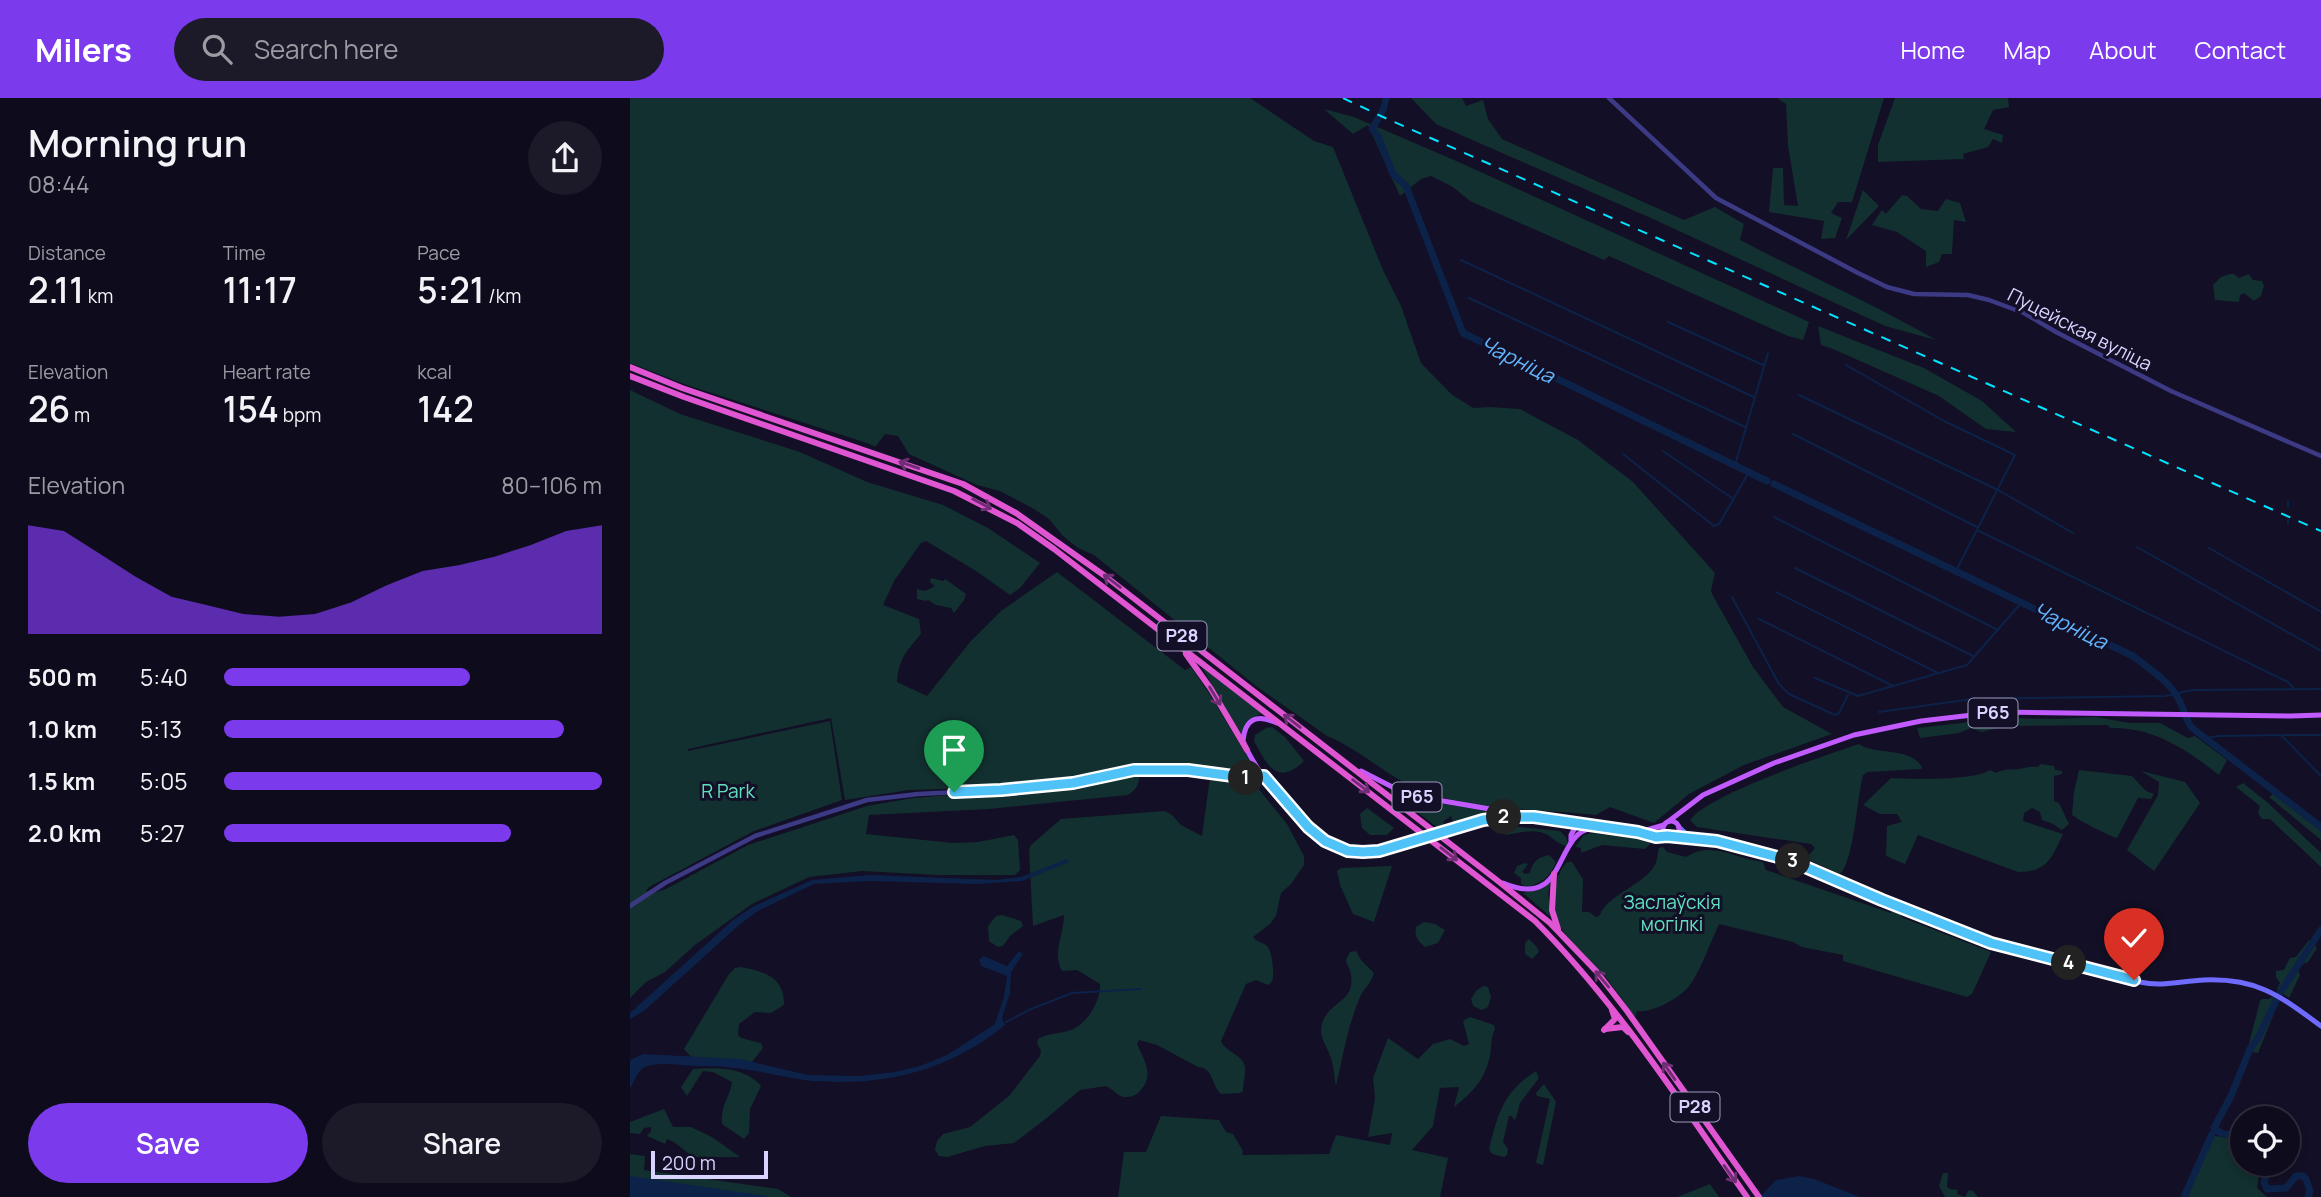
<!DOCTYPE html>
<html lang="en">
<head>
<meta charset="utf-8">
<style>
	body { margin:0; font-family:Manrope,sans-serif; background:#1c1929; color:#f1f3f6; height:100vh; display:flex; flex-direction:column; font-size:26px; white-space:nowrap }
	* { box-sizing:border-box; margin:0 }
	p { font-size:23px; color:#9b9ba3 }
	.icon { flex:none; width:38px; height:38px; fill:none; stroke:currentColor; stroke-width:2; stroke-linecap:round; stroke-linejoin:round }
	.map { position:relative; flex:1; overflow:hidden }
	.drawer { display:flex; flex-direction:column; background:#0e0b1c; width:630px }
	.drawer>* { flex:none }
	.controls { position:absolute; left:1600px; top:1008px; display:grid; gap:14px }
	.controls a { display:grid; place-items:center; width:70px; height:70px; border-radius:50%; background:#0e0b1c; box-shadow:0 4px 10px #0003,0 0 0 2px #2e2b3b; font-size:35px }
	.scale { position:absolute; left:21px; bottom:18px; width:117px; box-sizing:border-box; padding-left:7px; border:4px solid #d9d4ff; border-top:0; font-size:19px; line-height:24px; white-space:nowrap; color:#d9d4ff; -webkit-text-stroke:5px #130f26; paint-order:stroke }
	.pin { position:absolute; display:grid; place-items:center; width:60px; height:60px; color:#fff; margin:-72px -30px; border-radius:50% 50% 50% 0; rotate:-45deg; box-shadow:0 0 7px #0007 }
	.pin .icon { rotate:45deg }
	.km { position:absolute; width:35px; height:35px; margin:-18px; border-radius:50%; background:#222; color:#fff; font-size:19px; line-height:35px; text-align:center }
	.round { display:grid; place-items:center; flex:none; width:74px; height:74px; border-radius:37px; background:#1c1929 }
	.head { display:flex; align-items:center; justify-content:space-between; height:119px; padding:0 28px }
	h1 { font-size:38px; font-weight:600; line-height:52px }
	.stats { display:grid; grid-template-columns:repeat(3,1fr); gap:10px; height:119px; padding:7px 28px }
	.stats div { display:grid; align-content:center }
	.stats b { font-size:35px; font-weight:600 }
	.stats small { font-size:19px; font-weight:400 }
	.stats p { font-size:19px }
	.chart { height:196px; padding:14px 28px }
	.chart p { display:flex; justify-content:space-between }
	.chart svg { width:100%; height:126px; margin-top:7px; fill:#7c3aed; opacity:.7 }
	.primary-button { display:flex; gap:14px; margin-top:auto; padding:14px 28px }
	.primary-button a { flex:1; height:80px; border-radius:42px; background:#7c3aed; color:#fff; font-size:28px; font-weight:600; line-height:80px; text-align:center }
	.primary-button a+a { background:#1c1929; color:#f1f3f6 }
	ul { padding:0 28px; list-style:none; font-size:23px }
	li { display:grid; grid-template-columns:112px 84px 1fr; align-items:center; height:52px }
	li i { height:18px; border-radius:9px; background:#7c3aed }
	header { display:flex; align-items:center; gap:42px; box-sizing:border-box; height:98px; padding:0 35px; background:#7c3aed; color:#fff }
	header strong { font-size:33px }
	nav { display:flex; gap:38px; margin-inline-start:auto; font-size:24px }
	.search { width:490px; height:63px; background:#1c1929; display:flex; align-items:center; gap:18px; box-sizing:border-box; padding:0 24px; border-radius:38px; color:#9b9ba3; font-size:26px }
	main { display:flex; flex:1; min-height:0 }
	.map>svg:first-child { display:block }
	.green { fill:#12302f }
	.water { fill:#0c2248 }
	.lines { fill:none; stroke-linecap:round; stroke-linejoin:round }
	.stream { stroke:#0c2248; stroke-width:2 }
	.river { stroke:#0c2248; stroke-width:7 }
	.tertiary { stroke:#3d3a85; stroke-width:4.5 }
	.secondary { stroke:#6f6bff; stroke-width:5 }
	.primary { stroke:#c25bff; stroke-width:5 }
	.trunk { stroke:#e055d1; stroke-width:6 }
	.rail { stroke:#00e5ff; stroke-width:2; stroke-dasharray:10 9; stroke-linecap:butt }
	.primary-bridge { stroke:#c25bff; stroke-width:5 }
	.oneway { stroke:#6f2e73 }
	.route-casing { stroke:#fff; stroke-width:14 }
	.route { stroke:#4fc3f7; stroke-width:9 }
	.labels { text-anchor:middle; stroke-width:6; stroke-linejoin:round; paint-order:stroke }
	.shield { fill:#130f26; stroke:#9e99be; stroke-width:2 }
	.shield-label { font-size:18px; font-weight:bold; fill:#d9d4ff }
	.street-label { font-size:19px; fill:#d9d4ff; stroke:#130f26 }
	.park-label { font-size:19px; fill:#5fe0c0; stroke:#130f26 }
	.water-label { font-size:21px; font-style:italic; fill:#62b6ff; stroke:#130f26 }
</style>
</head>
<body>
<header>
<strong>Milers</strong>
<div class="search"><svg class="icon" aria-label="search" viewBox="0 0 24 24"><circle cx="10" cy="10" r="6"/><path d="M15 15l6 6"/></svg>Search here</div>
<nav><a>Home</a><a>Map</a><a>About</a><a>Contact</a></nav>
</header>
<main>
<section class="drawer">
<div class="head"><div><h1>Morning run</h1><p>08:44</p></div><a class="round"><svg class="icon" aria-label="share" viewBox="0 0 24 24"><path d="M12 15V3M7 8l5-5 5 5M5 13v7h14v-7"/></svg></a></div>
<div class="stats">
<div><p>Distance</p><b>2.11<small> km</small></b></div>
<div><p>Time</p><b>11:17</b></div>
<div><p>Pace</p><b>5:21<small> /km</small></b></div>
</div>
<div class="stats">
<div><p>Elevation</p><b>26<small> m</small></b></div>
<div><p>Heart rate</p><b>154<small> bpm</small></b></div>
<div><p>kcal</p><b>142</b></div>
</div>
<div class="chart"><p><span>Elevation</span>80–106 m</p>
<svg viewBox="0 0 160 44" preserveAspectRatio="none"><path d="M0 44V6L10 8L20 16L30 24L40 31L50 34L60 37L70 38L80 37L90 33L100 27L110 22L120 20L130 17L140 13L150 8L160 6V44z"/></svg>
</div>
<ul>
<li><b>500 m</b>5:40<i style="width:65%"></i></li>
<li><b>1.0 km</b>5:13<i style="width:90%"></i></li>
<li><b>1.5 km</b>5:05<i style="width:100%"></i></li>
<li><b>2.0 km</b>5:27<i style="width:76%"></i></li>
</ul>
<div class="primary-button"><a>Save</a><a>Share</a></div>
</section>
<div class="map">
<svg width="1691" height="1099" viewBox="0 0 1691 1099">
	<rect width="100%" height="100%" fill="#130f26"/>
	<!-- green -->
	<g class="green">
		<path d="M0 0H620L684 43 703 49 753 172 771 208 791 265 821 296 843 310 859 309 890 311 948 342 1003 384 1085 475 1081 492 1082 496 1123 569 1153 609 1202 636 1114 667 1059 696 1024 725 980 709 966 717C910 711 848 713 795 694 759 681 732 652 697 638L626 588 464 457 448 450 433 438 419 421 404 411 370 393 347 387 279 356 268 338 255 336 245 349 240 346 57 287 0 265Z"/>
		<path d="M781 0H832L836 8 853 2 858 21 872 41 1054 122 1085 109 1114 126 1110 142C1175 176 1242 205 1306 242L1255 228 1023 121 806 26Z"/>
		<polygon points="1147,0 1254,0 1222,104 1208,104 1201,115 1212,120 1205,140 1191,141 1194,123 1139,114 1143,70 1153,70 1154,107 1168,108 1158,48 1156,6"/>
		<polygon points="1265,0 1378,0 1379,9 1363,12 1354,31 1373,37 1372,45 1363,41 1358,49 1333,56 1334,61 1248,64 1248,47"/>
		<polygon points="694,11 724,19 831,65 1179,224 1173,242 1158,238 979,158 974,162 840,103 823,89 801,78 791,81 770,98 738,27 723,36"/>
		<polygon points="1233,92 1249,108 1216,142"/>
		<polygon points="1272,97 1277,98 1291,111 1308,113 1316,101 1330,105 1336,124 1324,122 1322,156 1312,156 1309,164 1296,169 1296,153 1267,134 1242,127 1252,112 1256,116"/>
		<polygon points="1600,176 1604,176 1609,180 1619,176 1623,182 1632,183 1634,188 1631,198 1624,203 1614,195 1610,197 1609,204 1585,202 1583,187 1591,179"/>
		<polygon points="1188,228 1294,270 1352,303 1386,334 1356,331 1309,298 1203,251 1191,247"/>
		<path d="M0 292 50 316 170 354 237 384 313 407 358 430 410 465 390 490 380 497 346 473 296 443 291 445 264 483 253 507 289 521 291 536C276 554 269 560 267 584L297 598 340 544 371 513 427 474 555 572 561 569 579 595 621 665V675L610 678 564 670 501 668 475 676 430 683 375 689 279 692 215 702 201 620 58 651V653L200 623 212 702 124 733 19 789 16 793 23 795 36 791 118 747 237 708 283 700 429 689 509 677C509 687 507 691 498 697L359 711 239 717 236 736 323 745 348 744 384 737 388 742 390 772 385 777H308L232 773 179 779 122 806 65 847 35 874 16 884 0 900Z"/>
		<polygon points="301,480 313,483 315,481 336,496 334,502 324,515 321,510 306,507 298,502 296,503 287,501 287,491 295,493 305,488 300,484"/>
		<polygon points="572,569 632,615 616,624 611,640"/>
		<path d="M1466 619 1499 625H1530L1558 640 1565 638 1597 662 1589 677C1557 652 1524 629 1481 630L1477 627 1375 628 1352 634 1341 630 1329 635 1290 640 1287 630 1375 620 1426 621Z"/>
		<path d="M642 629 655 639 674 663C647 689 637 667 624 643L625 637 636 630Z"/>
		<path d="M1229 646C1246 658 1279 648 1292 669L1291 671 1238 674 1233 677C1227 699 1224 763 1210 776L1179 762V757L1185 750 1181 746 1067 729 1060 722C1077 697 1196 657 1229 646Z"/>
		<path d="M1411 666 1424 668 1425 672 1432 673V676L1424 678V703L1429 705 1439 726 1432 732 1423 726 1412 722 1410 714 1402 710 1394 715 1393 723 1433 736C1422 759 1418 774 1388 774L1288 737 1275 766 1256 758 1257 728 1272 724 1267 716H1250L1233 707 1261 680C1282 681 1343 683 1360 672L1366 675C1376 670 1380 672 1389 671 1396 670 1399 668 1407 669Z"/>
		<path d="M1449 672 1502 678 1516 693 1524 696 1521 701 1508 700 1487 740C1475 736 1452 724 1442 717L1444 694Z"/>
		<polygon points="1511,673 1555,684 1570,705 1524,773 1497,752 1528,697 1529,684"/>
		<path d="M580 679 628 690 657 726 674 758V767L661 786 651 795 646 818 640 826 623 839C628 845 634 844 638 849 642 854 645 878 642 883 641 885 639 886 638 887L626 882 616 886 591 943C596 955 613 956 615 969 616 976 613 985 613 993L610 995 591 996C581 987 584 970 568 969L527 947 509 942 507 946C514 962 525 977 510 993 507 997 501 999 495 999 488 999 483 991 476 988L450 992 418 1019 384 1045 355 1048 317 1059 309 1058 305 1052 307 1043 313 1036 340 1029 379 998 410 958 411 952 407 946 408 941C418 935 430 936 441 932 457 926 471 903 470 886L447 872 432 873C422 855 434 836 434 817L403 828 399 752 401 747 431 721 535 713 542 717 551 727 572 738Z"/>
		<polygon points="1613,685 1637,704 1691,755 1691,769 1640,721 1632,721 1628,715 1630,708 1606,689"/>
		<polygon points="761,694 793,703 877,715 824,726 821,718 814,723 813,727 807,729"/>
		<polygon points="1643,696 1691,733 1691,742 1639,699"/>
		<polygon points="737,710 764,730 757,737 740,737 732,730 730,716"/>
		<path d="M870 727 930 733 936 739 938 745 936 748C928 746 923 740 916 736 904 730 889 735 876 737L871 734Z"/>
		<polygon points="961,735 1017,742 1020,746 1015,751 972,747 951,755 951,750 945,749 954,737"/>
		<path d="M1033 749 1037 754 1056 759C1082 742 1105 761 1133 764L1136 772 1261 815 1262 813 1271 816V819L1361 854 1342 896 1337 899 1213 863V857L1172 849 1163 844 1089 826C1081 843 1071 872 1060 887 1052 899 1021 916 1007 913L1005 919C994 904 984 889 972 875 946 846 916 831 926 788 928 779 930 771 937 764H942L953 781 952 814H959L966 819 970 817C977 797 1014 787 1025 767 1028 761 1027 755 1029 750Z"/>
		<path d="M919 757 926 764C921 778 911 786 896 789L891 786V780L884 775 887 768 895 765 898 766 892 774 895 776 900 775C902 764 908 759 919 757Z"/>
		<polygon points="762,768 744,824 723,816 710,787 707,773 711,770"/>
		<polygon points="921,781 918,797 922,820 893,795 907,792"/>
		<polygon points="372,817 391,823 393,828 380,838 373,848 368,849 359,843 358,828 366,818"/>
		<path d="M794 824 805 826 815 832 808 845 795 849C788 843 784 839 786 829Z"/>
		<polygon points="899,841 906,848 909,854 902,861 895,856 895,845"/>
		<polygon points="1679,842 1687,850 1678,864 1672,866 1668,873 1670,877 1659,900 1647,891 1650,885 1646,879 1646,873 1654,872 1660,860 1666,859"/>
		<path d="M726 853 731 862 744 875C741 886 734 890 730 899 718 927 713 958 706 988 704 979 704 968 701 960 697 947 687 938 693 923 701 903 725 903 721 878 721 872 717 868 716 862L720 854Z"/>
		<path d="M111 869C133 873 155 879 154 907L141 915 125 914 109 926 108 937 111 940 131 945 133 950 122 964 61 959 54 951 99 876 105 870Z"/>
		<polygon points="853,888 858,889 861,899 858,909 852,912 843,908 841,901 846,893"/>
		<polygon points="1642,899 1649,903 1628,955 1617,953 1630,903 1632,901 1639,901"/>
		<path d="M840 919 864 927 865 931C860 942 862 947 860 958 854 983 843 994 824 1009L829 989 810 990 803 1028 782 1052 818 1060 810 1099H488L494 1054H516L531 1018 589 1022 596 1034 603 1036 613 1053 612 1057 699 1056 706 1037 760 1047 762 1035 738 1039 745 1000 743 980 758 940 788 961 803 946 820 941 834 948 839 946 833 923Z"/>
		<path d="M63 971C86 969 116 969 131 988L120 1011 119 1035 114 1041 92 1026C91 1005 99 1002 102 984L83 974 73 973 57 998 51 989Z"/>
		<path d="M906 973 909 980 890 1005 886 1020 884 1022 882 1018H879L873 1044 878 1051 877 1057 874 1059 862 1056 859 1051C868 1016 873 994 906 973Z"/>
		<polygon points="914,986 926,1004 913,1067 906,1065 920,1001 907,998 906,995"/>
		<polygon points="34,1011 43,1029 61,1029 82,1039 110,1059 63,1059 44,1044 37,1041 35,1046 17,1038 21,1033 21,1029 14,1030 10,1036 0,1035 0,1024"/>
		<polygon points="1580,1037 1597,1040 1612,1038 1612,1066 1631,1066 1627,1090 1637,1099 1558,1099"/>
		<polygon points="0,1056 15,1058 14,1072 148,1091 161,1099 0,1099"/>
		<polygon points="1313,1075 1318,1075 1317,1089 1320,1091 1328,1092 1327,1096 1335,1099 1338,1093 1342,1092 1348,1099 1315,1099 1309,1088"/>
		<polygon points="1080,1086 1089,1099 1048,1099 1050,1098"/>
	</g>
	<!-- water -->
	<g class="water">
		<polygon points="437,761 439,764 392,783 348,786 240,783 184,786 128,813 109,827 14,913 0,921 0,915 103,822 124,808 182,782 241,777 366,782 391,779"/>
		<path d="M389 853 393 856 381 874 380 895 372 920 375 927C327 967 268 985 206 984 196 983 185 984 174 982 138 976 105 967 68 968 52 968 30 963 15 969 7 972 5 984 0 990V962L13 956 110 961 178 977 228 978 265 974 290 968 317 957 365 926 374 899 377 878 351 868 349 862 353 858 377 868Z"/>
		<polygon points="0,1078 137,1098 140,1099 0,1099"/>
		<polygon points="1169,1078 1184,1081 1230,1099 1130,1099 1146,1082"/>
	</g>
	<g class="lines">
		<!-- stream -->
		<g class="stream">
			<polyline points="831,162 1124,299"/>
			<polyline points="839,200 1115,329"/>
			<polyline points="1038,224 1133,267"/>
			<polyline points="1216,267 1314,323 1385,357 1326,473"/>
			<polyline points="1169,297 1368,392 1443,435"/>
			<polyline points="1163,336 1347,429"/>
			<polyline points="1033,353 1102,400"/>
			<polyline points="993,356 1084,428 1089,426 1119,374"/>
			<polyline points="1105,367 1138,255"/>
			<polyline points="1658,408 1658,404"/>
			<polyline points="1144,419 1368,532"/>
			<polyline points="1658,425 1658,422"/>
			<polyline points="1347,432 1658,584 1664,591"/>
			<polyline points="1507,449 1691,553"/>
			<polyline points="1579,450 1691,514"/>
			<polyline points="1165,470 1343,558"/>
			<polyline points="1146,494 1308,575"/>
			<polyline points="1102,499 1149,586 1159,596 1205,617 1209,615 1218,597"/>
			<polyline points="1129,521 1263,588"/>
			<polyline points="1185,580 1228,598 1337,567 1391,505"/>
			<polyline points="1249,614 1342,601 1535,598 1562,592 1691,591"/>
			<polyline points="1654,637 1691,637"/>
			<polyline points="1575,640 1589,638 1651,637 1691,678"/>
			<polyline points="376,924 401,911 442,895 511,891"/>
		</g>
		<!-- river -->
		<g class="river">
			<polyline points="756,0 753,12 742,31 748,38 763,76 776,88 833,235 1137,383"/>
			<path d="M1144 386 1503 558C1518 570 1538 582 1548 600 1554 610 1555 621 1562 630L1691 729"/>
			<polyline points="1650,895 1691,832"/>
			<path d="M1612 1034C1600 1037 1593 1039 1584 1030L1601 998 1620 951 1628 940 1647 901"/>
			<polyline points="1636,1066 1639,1073 1634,1084 1637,1091 1656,1090 1666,1078 1673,1078 1676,1081 1680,1093 1678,1099"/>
			<polyline points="1554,1099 1582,1036"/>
		</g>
		<!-- tertiary -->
		<g class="tertiary">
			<polyline points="979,0 1086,100 1228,175 1257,189 1284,196 1338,197 1359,202 1394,215 1426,234 1541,293 1691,358"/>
			<polyline points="0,808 35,785 125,738 237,702 288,696 371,692 443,685 504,672 558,672 618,680 634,678"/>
		</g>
		<!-- secondary -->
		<g class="secondary">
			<polyline points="1049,729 1060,740"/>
			<path d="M1043 738 1087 743 1140 755 1196 776 1252 802 1361 845 1510 884C1532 889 1551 883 1574 882 1628 880 1650 898 1691 928"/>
		</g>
		<!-- primary -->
		<g class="primary">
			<path d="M647 625C627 616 615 620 613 643 628 680 683 749 725 754 743 756 761 750 778 745"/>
			<polyline points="731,673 778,697 895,717"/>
			<polyline points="1039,723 1073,697 1144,665 1224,637 1291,623 1368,614 1661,618 1691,617"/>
			<circle cx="1041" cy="731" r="8"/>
			<polyline points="825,731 867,719 886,719 998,733 1026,739 1037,738"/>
			<polyline points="1010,734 1034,727"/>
			<polyline points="941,745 941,737 947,726"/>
			<path d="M873 785C938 813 923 736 962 730"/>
		</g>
		<!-- trunk -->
		<g class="trunk">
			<polyline points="0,269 52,290 333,386 386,415 475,478 868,783 920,825 966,873 997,913 1129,1099"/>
			<path d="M0 278 54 299 324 393 387 425 424 451 905 823C987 905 1050 1004 1117 1099"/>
			<polyline points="556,556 581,591 617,652"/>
			<polyline points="924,776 922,812 928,831"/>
			<polyline points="975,931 993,929 998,934"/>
			<polyline points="974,932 985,921 982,912"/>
		</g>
		<!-- rail -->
		<polyline class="rail" points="713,0 753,19 1691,433"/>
		<!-- primary-bridge -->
		<polyline class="primary-bridge" points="778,745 825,731"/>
	</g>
	<!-- one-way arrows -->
	<defs><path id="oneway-shaft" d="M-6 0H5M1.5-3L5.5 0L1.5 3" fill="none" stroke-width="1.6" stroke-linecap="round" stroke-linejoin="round" transform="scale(1.75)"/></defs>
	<g class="oneway">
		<use href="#oneway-shaft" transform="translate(279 367) rotate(-161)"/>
		<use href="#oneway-shaft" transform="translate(352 406) rotate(28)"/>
		<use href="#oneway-shaft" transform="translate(482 483) rotate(-143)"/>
		<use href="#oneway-shaft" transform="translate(585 598) rotate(59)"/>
		<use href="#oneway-shaft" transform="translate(662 623) rotate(-142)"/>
		<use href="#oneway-shaft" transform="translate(731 688) rotate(37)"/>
		<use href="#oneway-shaft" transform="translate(819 756) rotate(38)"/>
		<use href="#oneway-shaft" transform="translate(972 881) rotate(-130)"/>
		<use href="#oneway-shaft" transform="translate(1039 973) rotate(-125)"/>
		<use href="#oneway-shaft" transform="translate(1100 1076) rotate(55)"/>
	</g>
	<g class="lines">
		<defs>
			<polyline id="route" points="324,694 371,692 443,685 504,672 558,672 618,680 634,678 678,729 695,743 718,753 733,754 749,753 853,722 876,719 904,719 1008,734 1026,739 1037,738 1087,743 1159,762 1252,802 1361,845 1504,882"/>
		</defs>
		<!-- route casing -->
		<use href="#route" class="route-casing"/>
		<!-- route -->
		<use href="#route" class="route"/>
	</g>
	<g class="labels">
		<!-- shield labels -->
		<g class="shield">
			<rect x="527.5" y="523.5" width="49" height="29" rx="5"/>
			<rect x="1338.5" y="600.5" width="49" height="29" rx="5"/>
			<rect x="762.5" y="684.5" width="49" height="29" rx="5"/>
			<rect x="1040.5" y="994.5" width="49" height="29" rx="5"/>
		</g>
		<g class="shield-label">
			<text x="552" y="544">Р28</text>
			<text x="1363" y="621">Р65</text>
			<text x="787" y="705">Р65</text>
			<text x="1065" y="1015">Р28</text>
		</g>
		<!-- street labels -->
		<g class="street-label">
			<text transform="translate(1450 231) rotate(27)" y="7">Пуцейская вуліца</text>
		</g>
		<!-- park labels -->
		<g class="park-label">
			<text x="98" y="700">R Park</text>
			<text x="1042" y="811">Заслаўскія<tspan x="1042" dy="22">могілкі</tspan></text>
		</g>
		<!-- water labels -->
		<g class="water-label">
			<text transform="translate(887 262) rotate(26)" y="7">Чарніца</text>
			<text transform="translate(1440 528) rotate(26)" y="7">Чарніца</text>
		</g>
	</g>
</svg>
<div class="controls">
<a><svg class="icon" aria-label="locate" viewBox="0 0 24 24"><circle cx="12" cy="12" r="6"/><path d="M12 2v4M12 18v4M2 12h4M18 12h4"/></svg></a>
</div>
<div class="scale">200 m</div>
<div class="pin" style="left:324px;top:694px;background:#1e9e55"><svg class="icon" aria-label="arrive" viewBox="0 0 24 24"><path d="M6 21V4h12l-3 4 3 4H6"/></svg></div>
<div class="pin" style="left:1504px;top:882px;background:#d93025"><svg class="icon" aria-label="check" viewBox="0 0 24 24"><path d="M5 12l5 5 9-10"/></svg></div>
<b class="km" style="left:616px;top:680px">1</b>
<b class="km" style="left:874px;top:719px">2</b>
<b class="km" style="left:1163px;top:763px">3</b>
<b class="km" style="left:1439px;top:865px">4</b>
</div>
</main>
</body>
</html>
